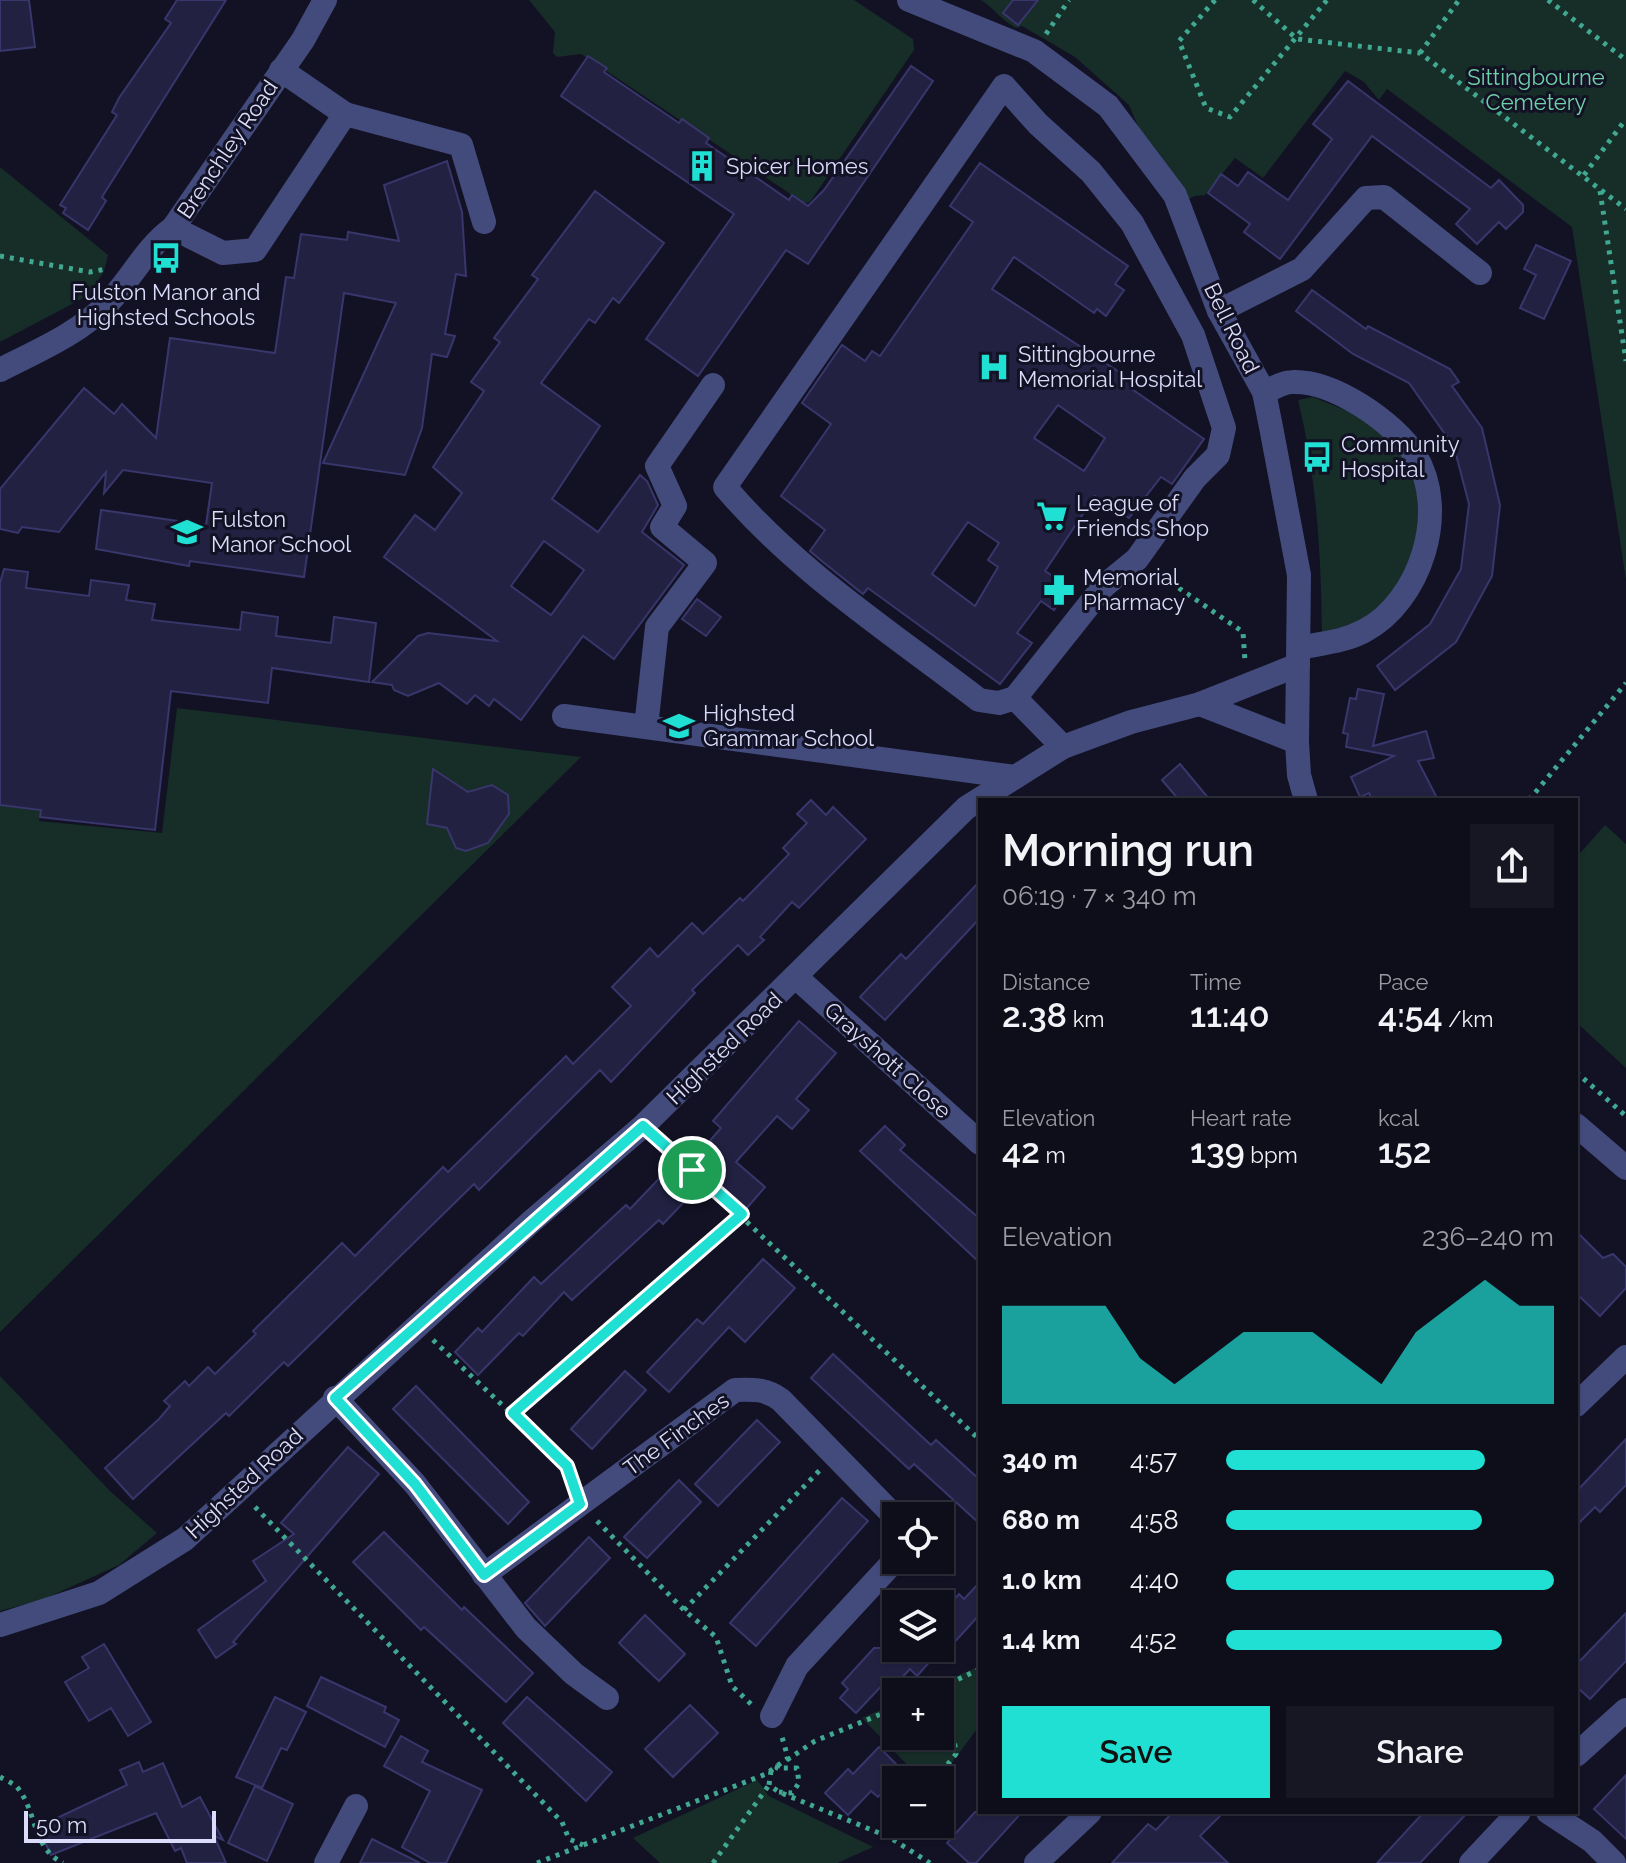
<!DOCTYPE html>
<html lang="en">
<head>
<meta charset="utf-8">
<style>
	body { margin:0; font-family:Raleway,sans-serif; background:#171724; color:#f1f3f6; height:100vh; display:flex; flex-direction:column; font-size:30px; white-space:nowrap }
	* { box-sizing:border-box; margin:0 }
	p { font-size:26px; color:#9b9ca3 }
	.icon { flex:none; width:44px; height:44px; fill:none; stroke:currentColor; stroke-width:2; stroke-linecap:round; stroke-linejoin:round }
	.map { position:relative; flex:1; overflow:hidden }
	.sheet { position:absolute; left:978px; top:798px; width:600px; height:1016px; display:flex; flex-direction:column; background:#0e0e1b; border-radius:0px; box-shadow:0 2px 6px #0004,0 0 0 2px #2e2e3a }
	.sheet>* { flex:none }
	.controls { position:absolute; left:882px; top:1502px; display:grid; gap:16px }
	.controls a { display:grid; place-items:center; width:72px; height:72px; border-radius:0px; background:#0e0e1b; box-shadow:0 2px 6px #0004,0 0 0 2px #2e2e3a; font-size:40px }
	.scale { position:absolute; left:24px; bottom:20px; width:192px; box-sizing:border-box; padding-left:8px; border:4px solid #dadcfa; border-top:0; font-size:22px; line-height:28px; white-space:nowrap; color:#dadcfa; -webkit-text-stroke:6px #121224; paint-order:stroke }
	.pin { position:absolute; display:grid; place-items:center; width:68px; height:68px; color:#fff; margin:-34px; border:4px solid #fff; border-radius:50%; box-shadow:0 2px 8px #0007 }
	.round { display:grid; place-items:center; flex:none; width:84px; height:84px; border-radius:0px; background:#171724 }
	.overview { display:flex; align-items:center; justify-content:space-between; height:136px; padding:0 24px }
	h1 { font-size:44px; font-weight:600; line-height:60px }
	.stats { display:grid; grid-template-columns:repeat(3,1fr); gap:12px; height:136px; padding:8px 24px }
	.stats div { display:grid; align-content:center }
	.stats b { font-size:34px; font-weight:600 }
	.stats small { font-size:22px; font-weight:400 }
	.stats p { font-size:22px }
	.chart { height:224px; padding:16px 24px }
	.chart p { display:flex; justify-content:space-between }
	.chart svg { width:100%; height:144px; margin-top:8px; fill:#20e0d4; opacity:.7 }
	.cta { display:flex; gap:16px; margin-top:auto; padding:16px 24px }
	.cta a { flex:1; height:92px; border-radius:0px; background:#20e0d4; color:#111; font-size:32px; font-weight:600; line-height:92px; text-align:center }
	.cta a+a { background:#171724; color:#f1f3f6 }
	ul { padding:0 24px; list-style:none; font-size:26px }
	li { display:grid; grid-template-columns:128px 96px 1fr; align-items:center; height:60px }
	li i { height:20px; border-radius:10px; background:#20e0d4 }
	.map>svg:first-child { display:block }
	.green { fill:#162d28 }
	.building { fill:#222142; stroke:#38366b; stroke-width:2; fill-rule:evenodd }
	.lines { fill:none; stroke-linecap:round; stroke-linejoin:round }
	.path { stroke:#40a891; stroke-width:5; stroke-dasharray:4 6; stroke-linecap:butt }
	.minor { stroke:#434b7d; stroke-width:24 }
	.route-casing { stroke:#fff; stroke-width:16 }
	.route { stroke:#20e0d4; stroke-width:10 }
	.labels { text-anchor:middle; stroke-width:6; stroke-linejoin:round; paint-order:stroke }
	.park-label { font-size:22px; fill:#6fd1a8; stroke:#121224 }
	.street-label { font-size:22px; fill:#dadcfa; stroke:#121224 }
	.poi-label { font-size:22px; fill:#dadcfa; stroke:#121224; text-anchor:start }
</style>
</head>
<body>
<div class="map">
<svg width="1626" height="1863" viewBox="0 0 1626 1863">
	<rect width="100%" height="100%" fill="#121224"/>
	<!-- green -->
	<g class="green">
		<polygon points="529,0 854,0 913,39 914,50 810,202 804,203 581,54 557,57 553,53 555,32"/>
		<path d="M981 0H1626V580L1572 227 1387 89 1379 100 1364 82 1345 71 1263 178 1235 158 1205 195 1195 196 1172 207 1129 105 1075 57 1022 26 1016 28C1000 19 994 8 981 0Z"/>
		<polygon points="0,167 108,255 104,271 89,295 0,342"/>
		<path d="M1313 397 1369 420 1400 453 1416 482 1419 497 1416 560 1377 616 1322 634C1321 555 1317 478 1298 400Z"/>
		<polygon points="177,708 581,757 0,1332 0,805 41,810 39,821 162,833"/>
		<polygon points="1605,825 1626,844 1626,1068 1576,1022 1576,858"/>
		<polygon points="0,1376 110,1491 157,1533 119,1565 44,1599 0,1611"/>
		<polygon points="980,1666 980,1725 939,1780 922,1780 862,1718 896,1703 896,1736 940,1736 940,1692 920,1692"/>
		<polygon points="757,1780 769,1796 873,1847 837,1863 660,1863 633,1838"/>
	</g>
	<!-- building -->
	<g class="building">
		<polygon points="0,0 29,0 35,47 0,51"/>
		<polygon points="177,0 226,0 102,197 106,201 88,230 63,213 66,208 60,205 117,115 112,112 119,98 171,23 165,19"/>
		<polygon points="1013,0 1038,0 1018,25 1003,13"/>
		<polygon points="588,56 607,68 604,72 679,123 682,119 709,138 706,143 789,200 792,195 808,206 824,190 911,66 933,81 808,264 786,250 698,376 646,339 734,214 561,96"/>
		<polygon points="1348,81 1491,188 1499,180 1523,205 1523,212 1506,229 1499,222 1477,244 1456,224 1470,209 1372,136 1280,259 1244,232 1250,224 1208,193 1221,174 1238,186 1248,172 1288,200 1332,139 1313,124"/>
		<polygon points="447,161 462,212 466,276 456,274 445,334 455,336 447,357 432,354 422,428 405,475 323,463 396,303 344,293 304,577 190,561 189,566 96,549 101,510 206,525 212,483 123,470 104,493 106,472 59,532 22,527 18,533 0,529 0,489 84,388 114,414 122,404 156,438 170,338 275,353 286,277 294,278 301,234 347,240 348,232 399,241 384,185"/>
		<path d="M980 163 1128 266 1115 284 1124 290 1106 316 1097 309 1094 313 1014 257 992 289 1133 381 1129 387 1204 439 1172 484 1161 477 1129 518 1095 496 1045 571 1070 587 1054 610 1041 601 1017 633 1032 643 1000 684 868 588 863 594 823 562 810 551 825 530 781 496 831 424 802 403 842 345 865 361 872 351 880 356 973 222 950 206ZM1058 405 1105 438 1084 471 1034 438ZM968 522 999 543 988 560 998 567 975 606 932 574Z"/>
		<path d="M595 191 664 243 619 303 613 298 595 323 589 319 541 383 600 426 552 499 598 532 640 475 647 481 658 505 642 532 684 565 614 659 583 636 521 720 494 699 489 706 475 695 467 704 439 683 408 696 394 690 392 685 372 682 418 636 428 633 497 641 384 557 415 515 435 530 462 493 433 467 484 391 471 382 500 342 494 338 538 279 532 275ZM544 541 584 570 551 615 511 586Z"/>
		<polygon points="1536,245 1571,261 1544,319 1520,308 1536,275 1524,269"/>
		<polygon points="1312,290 1366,329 1368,326 1450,369 1459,382 1452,386 1482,428 1500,505 1492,576 1456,642 1395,690 1377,666 1430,624 1461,569 1469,504 1454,447 1409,383 1353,354 1296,311"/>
		<polygon points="4,569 28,572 26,588 89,596 91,580 129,585 126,600 155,604 152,620 240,630 242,612 278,617 276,636 331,643 334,617 376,623 369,682 272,668 268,703 171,691 155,830 40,817 41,810 0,805 0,583"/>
		<polygon points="697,599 721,617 706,636 682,619"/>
		<polygon points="1358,689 1384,694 1373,746 1426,731 1434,758 1418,761 1438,800 1372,800 1369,793 1360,797 1351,777 1394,756 1346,747 1348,734 1343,733 1350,698 1356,699"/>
		<polygon points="1180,764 1210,800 1179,800 1162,780"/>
		<polygon points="433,769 468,792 492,785 508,795 509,814 488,843 466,851 456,848 447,828 427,824"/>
		<polygon points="811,800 826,815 833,807 866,839 799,908 792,902 760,937 764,940 748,955 738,945 692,990 695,993 611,1082 600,1070 479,1190 474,1184 288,1366 284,1362 229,1416 226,1413 133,1499 105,1468 159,1419 170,1406 164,1401 185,1381 189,1386 208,1367 215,1374 256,1334 253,1331 342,1243 355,1256 443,1167 448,1172 566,1056 573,1064 631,1006 612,987 650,948 658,957 692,923 703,934 740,898 743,901 789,854 783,848 807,823 797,814"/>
		<polygon points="980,881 980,918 885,1020 860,997 901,954 906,959"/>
		<polygon points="799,1021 836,1053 796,1099 809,1110 792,1129 777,1116 736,1162 765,1187 746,1209 708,1177 663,1224 659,1220 572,1300 564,1292 523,1336 519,1333 478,1375 455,1352 478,1328 482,1332 534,1277 541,1284 626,1205 630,1209 672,1165 681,1174 721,1128 713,1121"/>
		<polygon points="885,1126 905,1145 900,1150 980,1219 980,1263 860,1151"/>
		<polygon points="1576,1231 1603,1258 1613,1254 1626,1267 1626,1288 1600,1316 1576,1293"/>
		<polygon points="763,1259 795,1288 745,1342 729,1327 669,1392 647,1372 697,1319 703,1324"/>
		<polygon points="833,1354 931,1445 936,1440 980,1480 980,1524 914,1464 909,1469 811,1378"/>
		<polygon points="625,1371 646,1390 592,1449 571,1429"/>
		<polygon points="416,1386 529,1502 508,1524 393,1409"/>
		<polygon points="757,1420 780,1442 718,1506 695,1484"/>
		<polygon points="1626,1439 1626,1485 1600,1512 1595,1507 1576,1526 1576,1492"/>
		<polygon points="348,1447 379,1474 233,1642 236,1644 216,1658 198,1630 266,1581 253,1561 294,1534 281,1523"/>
		<polygon points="679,1480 701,1502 647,1558 624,1537"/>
		<polygon points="842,1498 868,1521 756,1646 730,1623"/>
		<polygon points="384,1532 462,1610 464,1607 533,1673 506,1702 424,1627 421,1630 353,1562"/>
		<polygon points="589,1537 610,1558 545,1626 525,1603"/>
		<polygon points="980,1582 980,1614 951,1646 940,1636 940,1616 959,1594 964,1599"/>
		<polygon points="1626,1613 1626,1661 1590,1699 1576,1686 1576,1665"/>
		<polygon points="645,1615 685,1654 659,1681 619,1643"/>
		<polygon points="104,1644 151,1722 128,1736 111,1708 89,1721 65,1682 89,1668 82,1657"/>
		<polygon points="874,1648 942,1648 917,1676 910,1669 894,1686 887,1680 856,1713 840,1698 848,1689 842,1683"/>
		<polygon points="321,1677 386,1707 384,1712 399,1720 385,1747 307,1706"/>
		<polygon points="275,1697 306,1712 287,1750 281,1748 262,1788 236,1777"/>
		<polygon points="527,1697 612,1772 586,1801 503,1723"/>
		<polygon points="690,1705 718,1733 673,1777 645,1749"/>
		<polygon points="401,1736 428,1751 422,1762 482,1790 446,1863 430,1863 402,1847 430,1791 384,1766"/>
		<polygon points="879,1747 903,1771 878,1797 871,1791 848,1815 825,1793 848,1769 853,1774"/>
		<polygon points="139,1762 143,1772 163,1763 182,1807 200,1797 223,1840 214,1836 226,1863 187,1863 181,1848 175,1851 156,1813 51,1855 38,1827 127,1785 120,1770"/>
		<polygon points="1626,1775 1626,1839 1594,1809"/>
		<polygon points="255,1786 293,1804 267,1861 228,1843"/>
		<polygon points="975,1812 1022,1812 976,1863 969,1863 947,1843"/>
		<polygon points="1173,1812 1224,1812 1200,1836 1228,1863 1112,1863 1148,1824 1156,1830"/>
		<polygon points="1424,1812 1468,1812 1420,1863 1377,1863"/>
		<polygon points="372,1839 420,1863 360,1863"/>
	</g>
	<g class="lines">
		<!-- path -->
		<g class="path">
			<polyline points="1215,0 1179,41 1206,108 1230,117 1327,0"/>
			<polyline points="1253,0 1297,39 1420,53 1626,209"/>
			<polyline points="1548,0 1626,60"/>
			<polyline points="1046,34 1069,0"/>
			<polyline points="1420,53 1459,0"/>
			<polyline points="1584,175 1626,119"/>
			<polyline points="1600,191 1626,361"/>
			<polyline points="0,256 90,272 106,269"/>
			<polyline points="1154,571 1243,632 1245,662"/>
			<polyline points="1529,800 1626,683"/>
			<polyline points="1576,1072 1626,1116"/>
			<polyline points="659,1140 980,1440"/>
			<polyline points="433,1340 567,1466 572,1484"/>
			<polyline points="513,1413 742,1214"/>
			<polyline points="255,1507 562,1822 569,1839 583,1845"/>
			<polyline points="597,1521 684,1610 716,1637 732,1686 752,1705"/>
			<polyline points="684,1610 820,1470"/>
			<polyline points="931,1692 980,1669"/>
			<polyline points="787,1760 815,1741 896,1708"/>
			<polyline points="778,1765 777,1768 797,1768 799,1783 792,1793 779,1792"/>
			<polyline points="771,1771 769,1785 779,1792 889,1837 930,1863"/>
			<path d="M0 1777C5 1780 13 1783 17 1787 37 1811 32 1848 63 1863"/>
			<polyline points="935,1780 956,1754 954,1738 940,1720"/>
			<polyline points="889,1837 899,1824"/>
			<polyline points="537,1863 766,1774 788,1758 782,1737"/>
			<polyline points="713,1863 769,1785"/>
		</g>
		<!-- minor -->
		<g class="minor">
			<polyline points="909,0 1034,51 1108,106 1175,195 1219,311 1264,392 1271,427 1299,575 1297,742 1299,775 1306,800"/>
			<path d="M1004 86 1038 124 1091 172 1132 223 1193 335 1224 428 1218 455 1195 478 1137 559 1104 586 1015 698 999 703 979 700C892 633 796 571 725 487Z"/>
			<polyline points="345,114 461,145 484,222"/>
			<polyline points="173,228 223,253 255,250 345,114 281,70"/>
			<polyline points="1219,311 1302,269 1366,198 1384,197 1480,273"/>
			<path d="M0 370C35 352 80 333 107 304 131 280 145 248 173 228L303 40 325 0"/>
			<path d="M1264 392C1272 389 1283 382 1292 382 1333 380 1394 422 1415 455 1450 511 1420 602 1364 631 1343 642 1322 643 1299 648"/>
			<polyline points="1015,698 1063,747"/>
			<polyline points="1200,704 1297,742"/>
			<polyline points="564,716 1015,777"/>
			<polyline points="646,727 657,627 705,563 662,527 675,506 657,466 713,385"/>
			<polyline points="797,978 980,1143"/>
			<polyline points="1576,1125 1626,1168"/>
			<polyline points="335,1398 415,1484 526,1628 574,1674 607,1698"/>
			<polyline points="1576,1405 1626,1357"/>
			<path d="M484 1575 735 1390C753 1389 767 1389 781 1400L896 1518"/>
			<polyline points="0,1625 99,1593 185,1539 532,1221 643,1126 966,808 1063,747 1131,722 1200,704 1298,665"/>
			<polyline points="772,1716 797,1666 896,1559"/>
			<polyline points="1576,1755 1626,1710"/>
			<polyline points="1548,1812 1592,1841 1614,1863"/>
			<polyline points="326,1863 356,1806"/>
			<polyline points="1036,1863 1090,1812"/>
			<polyline points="1471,1863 1519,1812"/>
		</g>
	</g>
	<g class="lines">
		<defs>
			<polygon id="route" points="643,1126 742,1214 513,1413 567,1466 580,1504 484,1575 415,1484 335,1398"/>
		</defs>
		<!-- route casing -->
		<use href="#route" class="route-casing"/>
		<!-- route -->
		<use href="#route" class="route"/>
	</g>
	<!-- icons -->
	<defs>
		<symbol id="building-bare" viewBox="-9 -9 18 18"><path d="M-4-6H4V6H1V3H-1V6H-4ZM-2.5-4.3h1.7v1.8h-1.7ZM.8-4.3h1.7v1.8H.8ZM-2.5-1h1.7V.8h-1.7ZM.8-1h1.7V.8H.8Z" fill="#20e0d4" stroke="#121224" stroke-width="2.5" paint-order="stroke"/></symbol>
		<symbol id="bus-bare" viewBox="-9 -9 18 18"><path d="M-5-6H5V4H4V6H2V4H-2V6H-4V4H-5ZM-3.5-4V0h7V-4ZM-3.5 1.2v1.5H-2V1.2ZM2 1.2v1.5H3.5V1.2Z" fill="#20e0d4" stroke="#121224" stroke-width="2.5" paint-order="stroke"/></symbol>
		<symbol id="hospital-bare" viewBox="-9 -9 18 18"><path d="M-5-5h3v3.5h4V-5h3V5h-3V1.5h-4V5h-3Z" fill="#20e0d4" stroke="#121224" stroke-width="2.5" paint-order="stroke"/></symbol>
		<symbol id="supermarket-bare" viewBox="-9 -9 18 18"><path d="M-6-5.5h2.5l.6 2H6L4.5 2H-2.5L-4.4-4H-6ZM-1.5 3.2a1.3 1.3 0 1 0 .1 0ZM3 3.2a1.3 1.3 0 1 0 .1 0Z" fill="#20e0d4" stroke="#121224" stroke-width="2.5" paint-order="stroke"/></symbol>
		<symbol id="school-bare" viewBox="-9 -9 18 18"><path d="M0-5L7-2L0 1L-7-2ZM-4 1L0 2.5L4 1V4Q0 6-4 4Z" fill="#20e0d4" stroke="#121224" stroke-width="2.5" paint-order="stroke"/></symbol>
		<symbol id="pharmacy-bare" viewBox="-9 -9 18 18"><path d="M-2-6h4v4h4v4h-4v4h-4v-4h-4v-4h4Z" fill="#20e0d4" stroke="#121224" stroke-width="2.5" paint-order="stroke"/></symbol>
	</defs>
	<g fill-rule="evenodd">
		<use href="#building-bare" x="680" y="144" width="44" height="44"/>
		<use href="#bus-bare" x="144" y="236" width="44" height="44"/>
		<use href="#hospital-bare" x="972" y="345" width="44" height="44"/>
		<use href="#bus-bare" x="1295" y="435" width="44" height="44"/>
		<use href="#supermarket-bare" x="1030" y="494" width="44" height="44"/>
		<use href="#school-bare" x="165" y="510" width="44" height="44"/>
		<use href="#pharmacy-bare" x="1037" y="568" width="44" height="44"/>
		<use href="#school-bare" x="657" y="704" width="44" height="44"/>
	</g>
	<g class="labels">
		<!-- park labels -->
		<g class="park-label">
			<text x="1536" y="85">Sittingbourne<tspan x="1536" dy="25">Cemetery</tspan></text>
		</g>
		<!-- street labels -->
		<g class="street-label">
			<text transform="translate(227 149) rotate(-56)" y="8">Brenchley Road</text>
			<text transform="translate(1232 328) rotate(64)" y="8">Bell Road</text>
			<text transform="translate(724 1048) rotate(-44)" y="8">Highsted Road</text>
			<text transform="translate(888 1060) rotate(42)" y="8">Grayshott Close</text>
			<text transform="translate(676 1434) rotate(-36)" y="8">The Finches</text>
			<text transform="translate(244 1483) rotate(-43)" y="8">Highsted Road</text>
		</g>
		<!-- poi labels -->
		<g class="poi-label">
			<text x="726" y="174">Spicer Homes</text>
			<text x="166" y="300" text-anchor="middle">Fulston Manor and<tspan x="166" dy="25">Highsted Schools</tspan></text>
			<text x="1018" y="362">Sittingbourne<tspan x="1018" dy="25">Memorial Hospital</tspan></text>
			<text x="1341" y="452">Community<tspan x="1341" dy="25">Hospital</tspan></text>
			<text x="1076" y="511">League of<tspan x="1076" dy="25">Friends Shop</tspan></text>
			<text x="211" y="527">Fulston<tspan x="211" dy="25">Manor School</tspan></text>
			<text x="1083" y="585">Memorial<tspan x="1083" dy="25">Pharmacy</tspan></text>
			<text x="703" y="721">Highsted<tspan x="703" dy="25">Grammar School</tspan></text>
		</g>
	</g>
</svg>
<div class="controls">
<a><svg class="icon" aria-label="locate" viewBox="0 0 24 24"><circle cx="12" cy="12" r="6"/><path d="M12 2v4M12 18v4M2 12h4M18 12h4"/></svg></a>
<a><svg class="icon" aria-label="layers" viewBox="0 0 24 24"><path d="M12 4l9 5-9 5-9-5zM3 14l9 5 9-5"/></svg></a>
<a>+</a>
<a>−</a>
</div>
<div class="scale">50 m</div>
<div class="pin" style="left:692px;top:1170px;background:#1e9e55"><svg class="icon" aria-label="arrive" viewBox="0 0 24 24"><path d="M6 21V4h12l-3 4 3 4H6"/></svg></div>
<section class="sheet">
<div class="overview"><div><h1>Morning run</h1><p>06:19 · 7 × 340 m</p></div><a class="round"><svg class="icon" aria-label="share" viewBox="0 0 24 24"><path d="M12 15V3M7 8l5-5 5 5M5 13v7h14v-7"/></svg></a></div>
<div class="stats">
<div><p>Distance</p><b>2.38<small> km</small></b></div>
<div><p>Time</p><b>11:40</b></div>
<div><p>Pace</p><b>4:54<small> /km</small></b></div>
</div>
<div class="stats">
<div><p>Elevation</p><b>42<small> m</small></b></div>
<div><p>Heart rate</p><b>139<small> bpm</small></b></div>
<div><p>kcal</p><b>152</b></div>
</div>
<div class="chart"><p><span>Elevation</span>236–240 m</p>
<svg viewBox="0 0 160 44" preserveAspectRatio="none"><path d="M0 44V14L10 14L20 14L30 14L40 30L50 38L60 30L70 22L80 22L90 22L100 30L110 38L120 22L130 14L140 6L150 14L160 14V44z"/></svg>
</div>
<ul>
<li><b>340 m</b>4:57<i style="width:79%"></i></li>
<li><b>680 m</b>4:58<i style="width:78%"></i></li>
<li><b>1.0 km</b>4:40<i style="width:100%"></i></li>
<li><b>1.4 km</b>4:52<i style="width:84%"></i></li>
</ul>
<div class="cta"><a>Save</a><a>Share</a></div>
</section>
</div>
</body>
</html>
